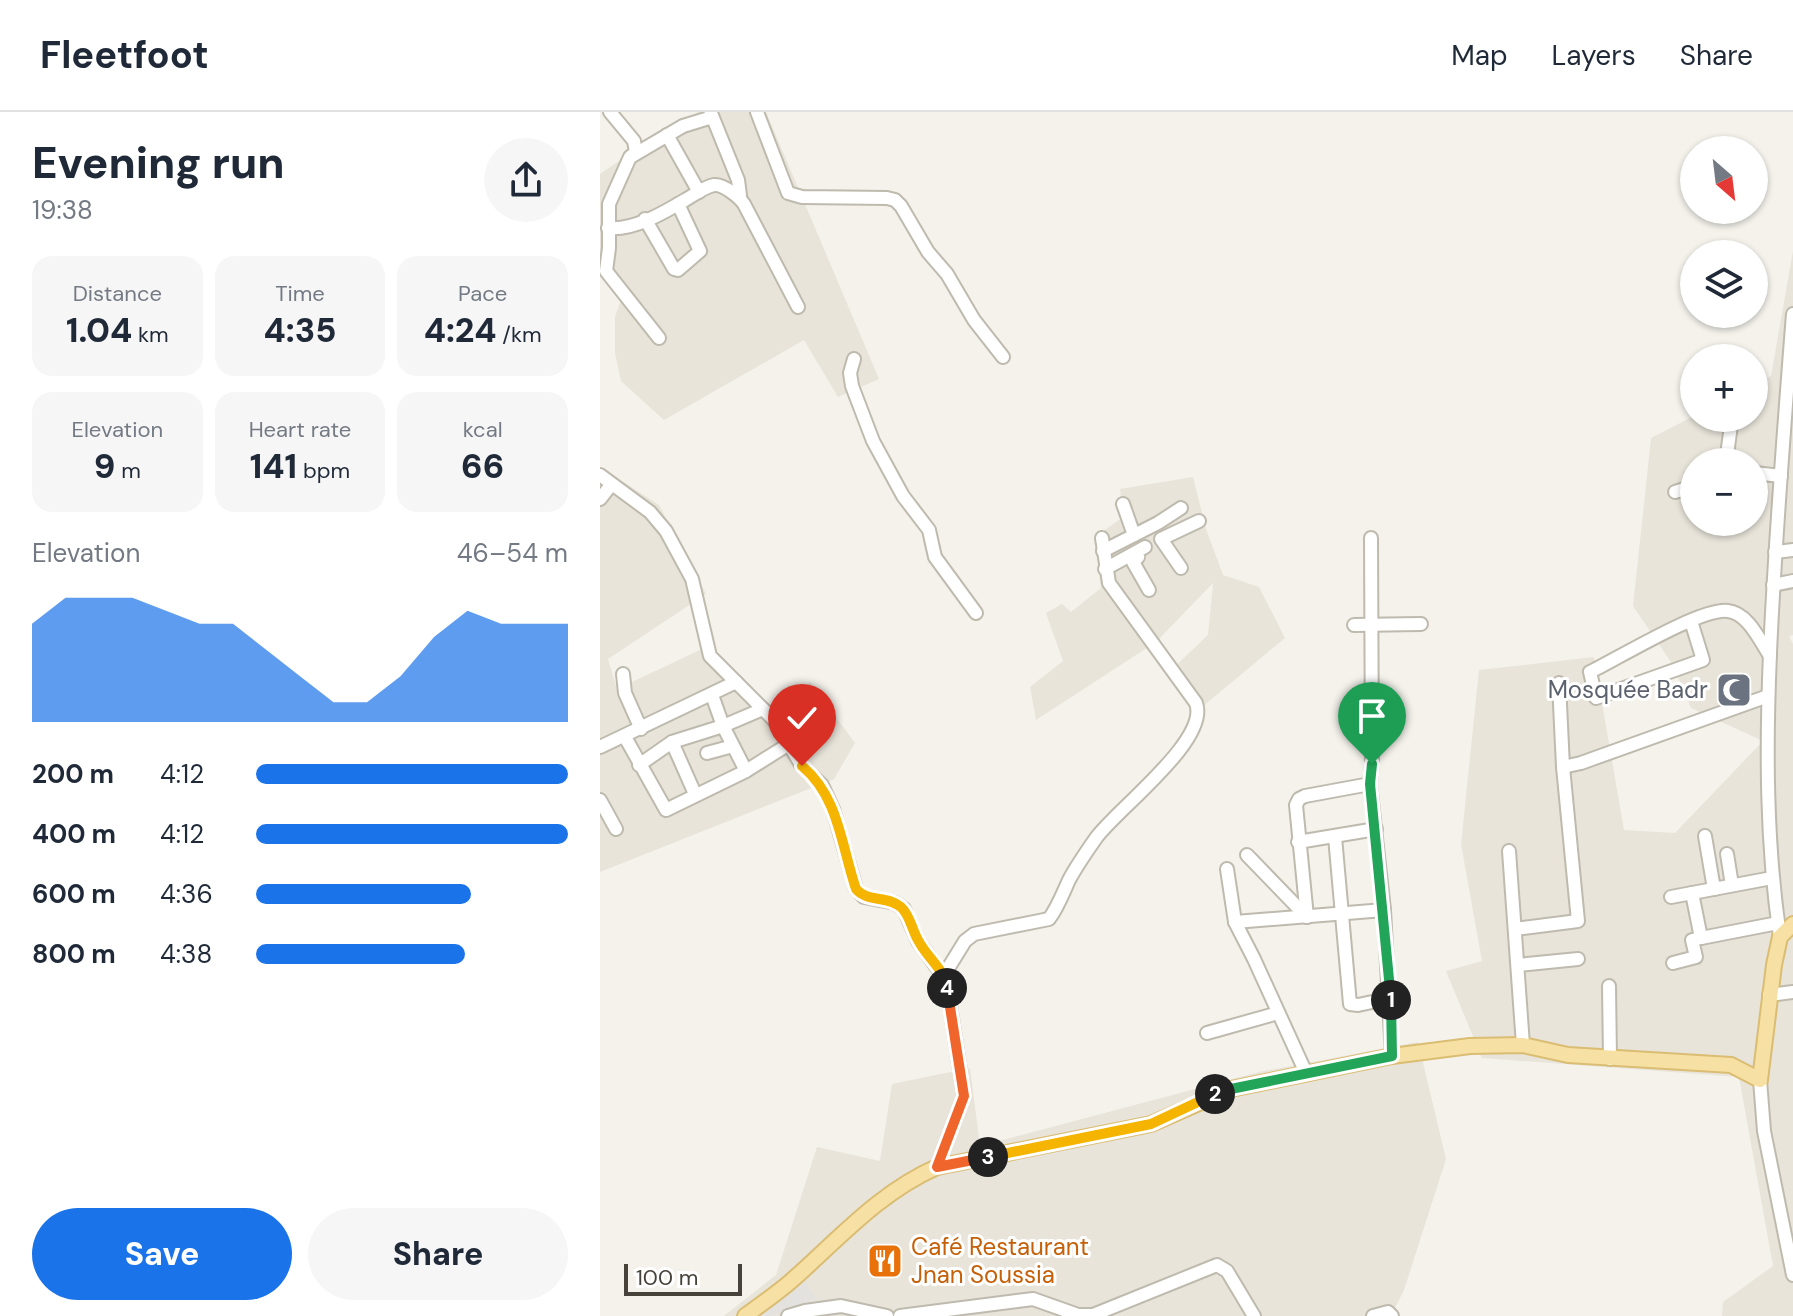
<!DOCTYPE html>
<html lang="en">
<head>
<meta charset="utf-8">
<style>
	body { margin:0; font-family:"DM Sans",sans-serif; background:#f6f6f7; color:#1f2937; height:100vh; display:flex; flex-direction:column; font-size:30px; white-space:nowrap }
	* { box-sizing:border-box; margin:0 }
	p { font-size:26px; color:#747a83 }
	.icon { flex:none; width:44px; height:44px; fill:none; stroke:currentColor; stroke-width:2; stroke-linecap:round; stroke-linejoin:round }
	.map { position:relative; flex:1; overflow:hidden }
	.details { display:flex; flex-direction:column; background:#fff; width:600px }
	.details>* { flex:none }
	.needle { width:52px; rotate:152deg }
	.controls { position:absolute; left:1080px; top:24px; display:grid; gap:16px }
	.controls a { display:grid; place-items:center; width:88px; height:88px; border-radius:50%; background:#fff; box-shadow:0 2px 6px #0004; font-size:40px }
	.scale { position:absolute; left:24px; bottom:20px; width:118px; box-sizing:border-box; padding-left:8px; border:4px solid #48433a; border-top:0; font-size:22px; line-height:28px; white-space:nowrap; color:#48433a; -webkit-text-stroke:6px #fff; paint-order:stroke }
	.pin { position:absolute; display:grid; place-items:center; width:68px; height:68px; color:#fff; margin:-82px -34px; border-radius:50% 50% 50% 0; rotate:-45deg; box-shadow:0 0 8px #0007 }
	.pin .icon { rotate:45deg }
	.km { position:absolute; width:40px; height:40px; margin:-20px; border-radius:50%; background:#222; color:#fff; font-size:22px; line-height:40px; text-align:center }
	.round { display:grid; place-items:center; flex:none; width:84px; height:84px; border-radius:42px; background:#f6f6f7 }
	.head { display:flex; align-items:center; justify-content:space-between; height:136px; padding:0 32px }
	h1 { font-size:44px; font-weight:800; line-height:60px }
	.stats { display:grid; grid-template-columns:repeat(3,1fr); gap:12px; height:136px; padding:8px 32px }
	.stats div { display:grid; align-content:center; border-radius:20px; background:#f6f6f7; text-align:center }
	.stats b { font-size:34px; font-weight:800 }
	.stats small { font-size:22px; font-weight:400 }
	.stats p { font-size:22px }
	.chart { height:224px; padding:16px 32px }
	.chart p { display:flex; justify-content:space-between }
	.chart svg { width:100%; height:144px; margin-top:8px; fill:#1a73e8; opacity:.7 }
	.action { display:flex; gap:16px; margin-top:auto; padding:16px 32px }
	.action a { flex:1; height:92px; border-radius:48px; background:#1a73e8; color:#fff; font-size:32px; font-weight:800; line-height:92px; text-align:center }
	.action a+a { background:#f6f6f7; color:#1f2937 }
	ul { padding:0 32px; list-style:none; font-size:26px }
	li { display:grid; grid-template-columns:128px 96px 1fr; align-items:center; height:60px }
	li i { height:20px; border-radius:10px; background:#1a73e8 }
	header { display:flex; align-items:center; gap:48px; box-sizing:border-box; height:112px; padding:0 40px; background:#fff; border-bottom:2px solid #e0e1e3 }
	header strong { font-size:38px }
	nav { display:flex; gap:44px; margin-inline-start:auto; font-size:28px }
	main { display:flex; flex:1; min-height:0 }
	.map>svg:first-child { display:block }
	.residential { fill:#e8e4da; fill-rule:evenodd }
	.parking { fill:#e3e2df }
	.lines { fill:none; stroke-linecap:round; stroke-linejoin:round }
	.minor-casing { stroke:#bfbaae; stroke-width:16 }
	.major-casing { stroke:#dabd73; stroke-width:18 }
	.minor { stroke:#fff; stroke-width:12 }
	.major { stroke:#f6e0a3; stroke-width:14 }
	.split-1-casing { stroke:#fff; stroke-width:16 }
	.split-2-casing { stroke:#fff; stroke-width:16 }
	.split-3-casing { stroke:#fff; stroke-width:16 }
	.split-4-casing { stroke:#fff; stroke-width:16 }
	.split-5-casing { stroke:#fff; stroke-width:16 }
	.split-1 { stroke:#22a559; stroke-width:10 }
	.split-2 { stroke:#22a559; stroke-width:10 }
	.split-3 { stroke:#f5b400; stroke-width:10 }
	.split-4 { stroke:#f0652b; stroke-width:10 }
	.split-5 { stroke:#f5b400; stroke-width:10 }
	.labels { text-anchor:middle; stroke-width:6; stroke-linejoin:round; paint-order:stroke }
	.worship-label { font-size:24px; fill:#5b616d; stroke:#fff; text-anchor:end }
	.food-label { font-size:24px; fill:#c56008; stroke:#fff; text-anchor:start }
</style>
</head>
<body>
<header>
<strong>Fleetfoot</strong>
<nav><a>Map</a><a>Layers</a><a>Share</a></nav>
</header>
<main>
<section class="details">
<div class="head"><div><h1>Evening run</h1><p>19:38</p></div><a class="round"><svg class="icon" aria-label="share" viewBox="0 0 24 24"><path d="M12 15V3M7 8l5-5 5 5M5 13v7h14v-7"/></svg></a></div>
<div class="stats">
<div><p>Distance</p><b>1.04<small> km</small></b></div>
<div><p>Time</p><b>4:35</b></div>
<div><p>Pace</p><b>4:24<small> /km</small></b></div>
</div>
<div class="stats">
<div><p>Elevation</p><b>9<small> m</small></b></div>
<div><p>Heart rate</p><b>141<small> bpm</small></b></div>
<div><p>kcal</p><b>66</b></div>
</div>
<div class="chart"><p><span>Elevation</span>46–54 m</p>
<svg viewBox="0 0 160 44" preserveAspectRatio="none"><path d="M0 44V14L10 6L20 6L30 6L40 10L50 14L60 14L70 22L80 30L90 38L100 38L110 30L120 18L130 10L140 14L150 14L160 14V44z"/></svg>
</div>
<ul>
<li><b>200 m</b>4:12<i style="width:100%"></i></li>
<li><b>400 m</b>4:12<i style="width:100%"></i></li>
<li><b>600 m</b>4:36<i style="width:69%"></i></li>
<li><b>800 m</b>4:38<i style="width:67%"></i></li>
</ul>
<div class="action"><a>Save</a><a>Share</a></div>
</section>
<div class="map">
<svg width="1193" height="1204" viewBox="0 0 1193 1204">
	<rect width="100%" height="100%" fill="#f4f2eb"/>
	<!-- residential -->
	<g class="residential">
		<polygon points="98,0 166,0 279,267 238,285 204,228 64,308 21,269 15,241 15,205 24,179 19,163 0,161 0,62 61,20"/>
		<path d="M1193 139V523L1189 524 1193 532V1204H1122L1123 1190 1173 1154 1139 965 882 946 846 859 882 849 861 732 879 558 994 545 1024 718 1075 721 1163 629 1091 596 1073 553 1033 494 1051 326 1094 304V306H1154V273L1171 264ZM1094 350H1154V410H1094Z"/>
		<polygon points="11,362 59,393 106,482 8,547 17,577 100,538 113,538 173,601 210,570 255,631 234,667 0,760 0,379"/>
		<polygon points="593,365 606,417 623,463 659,475 685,526 596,600 568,561 608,523 613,471 556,530 436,608 430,575 463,549 446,501 462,492 471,500 501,476 495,425 523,405 520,377"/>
		<polygon points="818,930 846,1047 804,1178 791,1204 124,1204 176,1163 217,1035 280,1049 292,972 370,956 380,1034 659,960"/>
	</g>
	<!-- parking -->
	<polygon class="parking" points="203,1166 216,1187 170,1204 157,1204 184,1184"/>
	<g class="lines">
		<defs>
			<g id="minor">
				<polyline points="10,0 34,29 36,40 30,45 9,92 9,136 6,159 59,226"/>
				<polyline points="157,0 188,81 202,85 287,86 295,88 301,94 328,140 347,162 374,208 403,245"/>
				<polyline points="67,23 99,80"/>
				<polyline points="32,44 83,14 109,6 111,1 138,68 140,83 137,84"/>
				<polyline points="45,107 74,157 78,158 100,139 78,92"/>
				<path d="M8 116C33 119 65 100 85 88 94 83 104 75 114 73 124 72 140 86 144 92L198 195"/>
				<polyline points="254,247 250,261 252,274 273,329 303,384 329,418 335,445 376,501"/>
				<polyline points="1126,350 1132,306"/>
				<polyline points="1154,361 1181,364"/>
				<polyline points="0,363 50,400 66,419 92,467 110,544 174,608 202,654 222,673 233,697 256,777 264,785 295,791 304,797 318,829 346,868 364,984 337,1055"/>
				<polyline points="1075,380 1094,374"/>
				<polyline points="0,387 11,373"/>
				<polyline points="523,392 534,423"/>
				<polyline points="771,426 772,652 770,672 784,798 792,944"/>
				<polyline points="503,439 558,411 581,396"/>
				<polyline points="1175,440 1193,438"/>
				<polyline points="535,441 538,445 533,450 549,478"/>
				<polyline points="581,456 561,427 599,409"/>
				<polyline points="505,457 545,435"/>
				<polyline points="1173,473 1193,469"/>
				<path d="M1091 509 1103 548 996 586 990 560C1017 547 1102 495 1128 499 1148 501 1160 529 1170 544"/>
				<polyline points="754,513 821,512"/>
				<polyline points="23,562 25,581 41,617"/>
				<polyline points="112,583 123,614 146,659"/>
				<polyline points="25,625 66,698 146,659 189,632"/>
				<polyline points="72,630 95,682"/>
				<polyline points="0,635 136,570"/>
				<polyline points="107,641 133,634"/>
				<polyline points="39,653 72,630 123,614 163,597"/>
				<polyline points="963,655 981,651 1168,584"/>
				<polyline points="0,688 16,717"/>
				<polyline points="1105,724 1114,777"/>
				<polyline points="735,725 750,892 758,893 791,886"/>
				<polyline points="698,730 776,717"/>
				<polyline points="909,739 923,933"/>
				<polyline points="1127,742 1132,773"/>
				<polyline points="647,743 707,805"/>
				<polyline points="627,757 635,810 654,847 706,961"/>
				<polyline points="1092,781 1101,826 1178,811"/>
				<polyline points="1071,785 1172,766"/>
				<polyline points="707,805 696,693 699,687 705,684 770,672"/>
				<polyline points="635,810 784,798"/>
				<polyline points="915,817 978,809 963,655 959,571"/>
				<path d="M1180 825C1166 730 1166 636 1170 541 1175 428 1184 315 1193 202"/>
				<polyline points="1073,851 1096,845 1092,828 1101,826"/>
				<polyline points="918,853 978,847"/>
				<path d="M344 863 365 829 374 822 449 807C458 795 463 781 469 768 477 753 487 739 496 726 517 697 610 628 596 591L509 471 502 426"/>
				<polyline points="1009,874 1010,947"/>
				<polyline points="1169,883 1193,880"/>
				<polyline points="607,921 678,901"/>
				<polyline points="1160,968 1164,1019 1193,1163"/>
				<polyline points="188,1204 205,1199 241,1194 287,1204"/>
				<polyline points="300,1204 433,1187 478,1203 493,1203 617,1153 627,1159 654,1204"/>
				<polyline points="773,1204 788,1200 792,1204"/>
			</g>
			<path id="major" d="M145 1204C160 1193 176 1182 190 1170 237 1129 278 1081 337 1055L551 1012 631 977 792 944 870 934 923 933 968 943 1131 953 1160 968 1174 853 1180 825 1193 812"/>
		</defs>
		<!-- minor casing -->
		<use href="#minor" class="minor-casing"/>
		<!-- major casing -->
		<use href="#major" class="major-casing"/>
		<!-- minor -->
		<use href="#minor" class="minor"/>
		<!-- major -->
		<use href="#major" class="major"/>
	</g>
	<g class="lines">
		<defs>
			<polyline id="split-1" points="772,652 770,672 791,888"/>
			<polyline id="split-2" points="615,982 631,977 792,944 791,888"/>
			<polyline id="split-3" points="388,1045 551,1012 615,982"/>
			<polyline id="split-4" points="347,876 364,984 337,1055 388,1045"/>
			<path id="split-5" d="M202 654C239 685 241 733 256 777 268 791 287 783 301 795 310 803 312 818 318 828 327 846 344 856 347 876"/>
		</defs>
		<!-- split-1 casing -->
		<use href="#split-1" class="split-1-casing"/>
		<!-- split-2 casing -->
		<use href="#split-2" class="split-2-casing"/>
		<!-- split-3 casing -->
		<use href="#split-3" class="split-3-casing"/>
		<!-- split-4 casing -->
		<use href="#split-4" class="split-4-casing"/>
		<!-- split-5 casing -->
		<use href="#split-5" class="split-5-casing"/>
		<!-- split-1 -->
		<use href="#split-1" class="split-1"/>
		<!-- split-2 -->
		<use href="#split-2" class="split-2"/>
		<!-- split-3 -->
		<use href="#split-3" class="split-3"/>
		<!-- split-4 -->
		<use href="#split-4" class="split-4"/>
		<!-- split-5 -->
		<use href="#split-5" class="split-5"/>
	</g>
	<!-- icons -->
	<defs>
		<symbol id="mosque-square" viewBox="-11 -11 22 22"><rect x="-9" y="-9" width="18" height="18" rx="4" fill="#6b7280" stroke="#fff"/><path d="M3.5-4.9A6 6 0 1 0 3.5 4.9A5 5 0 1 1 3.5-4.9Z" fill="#fff"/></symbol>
		<symbol id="restaurant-square" viewBox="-11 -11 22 22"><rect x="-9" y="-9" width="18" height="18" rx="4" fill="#e8710a" stroke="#fff"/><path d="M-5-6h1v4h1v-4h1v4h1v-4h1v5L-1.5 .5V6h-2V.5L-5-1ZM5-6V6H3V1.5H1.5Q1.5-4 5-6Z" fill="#fff"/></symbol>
	</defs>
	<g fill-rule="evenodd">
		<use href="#mosque-square" x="1114" y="558" width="40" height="40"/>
		<use href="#restaurant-square" x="265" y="1129" width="40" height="40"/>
	</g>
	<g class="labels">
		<!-- worship labels -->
		<g class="worship-label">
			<text x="1108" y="586">Mosquée Badr</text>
		</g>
		<!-- food labels -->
		<g class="food-label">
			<text x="311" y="1143">Café Restaurant<tspan x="311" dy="28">Jnan Soussia</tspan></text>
		</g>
	</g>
</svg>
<div class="controls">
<a><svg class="needle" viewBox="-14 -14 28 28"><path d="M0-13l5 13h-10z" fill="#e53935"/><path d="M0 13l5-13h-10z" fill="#747a83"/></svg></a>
<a><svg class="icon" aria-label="layers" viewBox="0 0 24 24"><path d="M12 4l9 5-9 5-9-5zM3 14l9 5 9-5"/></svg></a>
<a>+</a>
<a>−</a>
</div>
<div class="scale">100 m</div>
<div class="pin" style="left:772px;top:652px;background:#1e9e55"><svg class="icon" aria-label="arrive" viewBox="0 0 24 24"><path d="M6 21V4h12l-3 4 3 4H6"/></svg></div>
<div class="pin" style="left:202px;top:654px;background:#d93025"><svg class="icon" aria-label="check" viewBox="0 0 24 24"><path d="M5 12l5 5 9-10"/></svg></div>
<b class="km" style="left:791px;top:888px">1</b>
<b class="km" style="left:615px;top:982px">2</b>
<b class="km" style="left:388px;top:1045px">3</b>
<b class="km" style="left:347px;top:876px">4</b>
</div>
</main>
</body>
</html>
